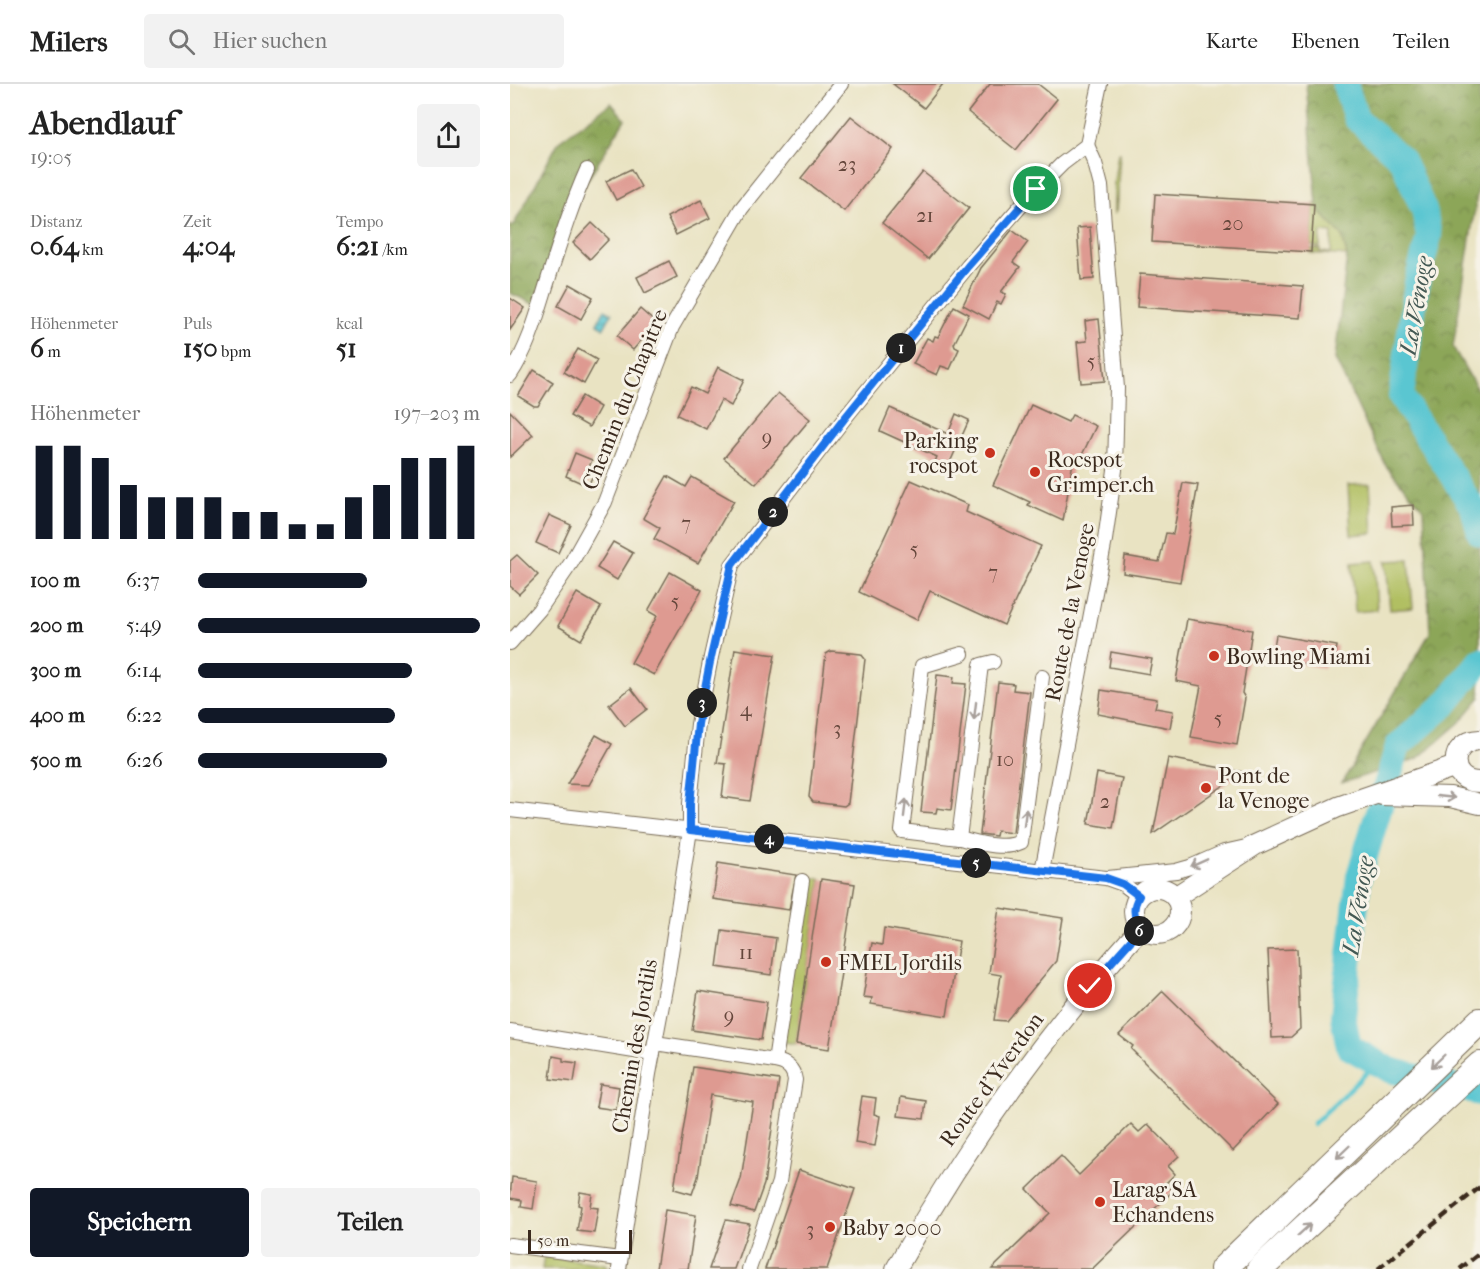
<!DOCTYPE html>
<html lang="de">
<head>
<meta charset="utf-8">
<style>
	body { margin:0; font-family:"IM FELL French Canon",serif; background:#f2f2f2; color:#222; height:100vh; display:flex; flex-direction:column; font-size:22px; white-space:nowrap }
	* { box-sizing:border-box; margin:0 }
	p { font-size:20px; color:#767676 }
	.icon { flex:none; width:33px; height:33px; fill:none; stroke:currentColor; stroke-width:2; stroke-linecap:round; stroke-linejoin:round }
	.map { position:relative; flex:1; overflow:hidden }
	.side { display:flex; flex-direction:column; background:#fff; width:510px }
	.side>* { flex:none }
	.scale { position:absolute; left:18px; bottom:15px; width:104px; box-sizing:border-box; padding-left:6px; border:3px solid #3b2a1e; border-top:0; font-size:16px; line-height:21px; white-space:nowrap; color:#3b2a1e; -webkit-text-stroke:4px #f7f3e8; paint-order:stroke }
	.pin { position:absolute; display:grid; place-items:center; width:51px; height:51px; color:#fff; margin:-26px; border:3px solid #fff; border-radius:50%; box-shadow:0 2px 6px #0007 }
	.km { position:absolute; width:30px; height:30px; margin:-15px; border-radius:50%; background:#222; color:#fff; font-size:16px; line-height:30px; text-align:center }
	.round { display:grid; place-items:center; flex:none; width:63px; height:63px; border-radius:6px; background:#f2f2f2 }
	.head { display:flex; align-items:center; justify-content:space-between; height:102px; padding:0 30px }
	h1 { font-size:33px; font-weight:800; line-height:45px }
	.stats { display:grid; grid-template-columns:repeat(3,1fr); gap:9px; height:102px; padding:6px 30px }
	.stats div { display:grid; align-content:center }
	.stats b { font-size:26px; font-weight:800 }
	.stats small { font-size:16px; font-weight:400 }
	.stats p { font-size:16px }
	.chart { height:168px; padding:12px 30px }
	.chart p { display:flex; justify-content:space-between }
	.chart svg { width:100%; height:108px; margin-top:6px; stroke:#111827; stroke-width:6 }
	.primary-button { display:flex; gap:12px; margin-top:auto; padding:12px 30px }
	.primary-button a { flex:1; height:69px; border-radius:6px; background:#111827; color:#fff; font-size:24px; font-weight:800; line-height:69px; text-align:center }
	.primary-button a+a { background:#f2f2f2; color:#222 }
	ul { padding:0 30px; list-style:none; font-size:20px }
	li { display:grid; grid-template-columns:96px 72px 1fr; align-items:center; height:45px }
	li i { height:15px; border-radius:8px; background:#111827 }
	header { display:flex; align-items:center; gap:36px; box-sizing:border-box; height:84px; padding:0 30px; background:#fff; border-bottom:2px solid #e0e0e0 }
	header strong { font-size:28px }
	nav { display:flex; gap:33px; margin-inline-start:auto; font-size:21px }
	.search { width:420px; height:54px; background:#f2f2f2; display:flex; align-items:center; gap:15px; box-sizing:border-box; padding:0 21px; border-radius:6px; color:#767676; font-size:22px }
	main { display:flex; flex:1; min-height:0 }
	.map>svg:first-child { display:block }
	.green { fill:#b1bf62; stroke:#767440; stroke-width:1.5 }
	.forest { fill:url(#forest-crowns); stroke:#64683b; stroke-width:1.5 }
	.water { fill:url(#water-rules); stroke:#4a7878; stroke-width:1.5 }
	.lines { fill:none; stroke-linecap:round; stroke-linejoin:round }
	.stream { stroke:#5ac6d1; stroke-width:4.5 }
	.river { stroke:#5ac6d1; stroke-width:26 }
	.building { fill:#de9a91 }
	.minor-casing { stroke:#786b57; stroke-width:16 }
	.secondary-casing { stroke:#786b57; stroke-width:22 }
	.motorway-casing { stroke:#786b57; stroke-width:28 }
	.minor { stroke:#fff; stroke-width:14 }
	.secondary { stroke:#fff; stroke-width:20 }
	.motorway { stroke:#fff; stroke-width:26 }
	.rail { stroke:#3b2a1e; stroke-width:4.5; stroke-dasharray:9 4.5; stroke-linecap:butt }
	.oneway { stroke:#a79f9a }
	.route-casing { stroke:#fff; stroke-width:12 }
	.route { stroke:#1a73e8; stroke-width:8 }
	.poi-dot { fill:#c8321e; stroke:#f7f3e8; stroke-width:2 }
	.labels { text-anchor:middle; stroke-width:6; stroke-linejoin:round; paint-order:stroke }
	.number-label { font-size:20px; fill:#64463b }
	.street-label { font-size:22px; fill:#3b2a1e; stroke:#f7f3e8 }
	.poi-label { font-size:22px; fill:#3b2a1e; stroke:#f7f3e8; text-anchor:start }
	.water-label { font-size:24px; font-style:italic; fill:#445954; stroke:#f7f3e8 }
</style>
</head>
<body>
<header>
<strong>Milers</strong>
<div class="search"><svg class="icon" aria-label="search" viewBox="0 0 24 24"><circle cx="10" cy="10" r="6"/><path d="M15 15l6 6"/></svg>Hier suchen</div>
<nav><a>Karte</a><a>Ebenen</a><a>Teilen</a></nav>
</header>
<main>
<section class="side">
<div class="head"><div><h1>Abendlauf</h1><p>19:05</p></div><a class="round"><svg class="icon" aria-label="share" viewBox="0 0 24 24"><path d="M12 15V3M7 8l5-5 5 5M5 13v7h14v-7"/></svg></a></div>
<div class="stats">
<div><p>Distanz</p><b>0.64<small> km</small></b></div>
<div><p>Zeit</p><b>4:04</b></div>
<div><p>Tempo</p><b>6:21<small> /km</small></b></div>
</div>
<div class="stats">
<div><p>Höhenmeter</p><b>6<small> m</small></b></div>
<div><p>Puls</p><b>150<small> bpm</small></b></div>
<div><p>kcal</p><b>51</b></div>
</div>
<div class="chart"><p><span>Höhenmeter</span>197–203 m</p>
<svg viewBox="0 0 160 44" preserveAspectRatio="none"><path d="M5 44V6M15 44V6M25 44V11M35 44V22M45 44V27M55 44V27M65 44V27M75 44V33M85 44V33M95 44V38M105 44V38M115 44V27M125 44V22M135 44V11M145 44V11M155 44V6"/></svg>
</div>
<ul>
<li><b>100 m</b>6:37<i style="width:60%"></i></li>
<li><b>200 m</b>5:49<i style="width:100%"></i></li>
<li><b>300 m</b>6:14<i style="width:76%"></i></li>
<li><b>400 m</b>6:22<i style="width:70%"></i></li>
<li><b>500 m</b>6:26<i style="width:67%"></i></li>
</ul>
<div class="primary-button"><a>Speichern</a><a>Teilen</a></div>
</section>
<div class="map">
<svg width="970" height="1185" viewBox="0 0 970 1185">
	<defs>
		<pattern id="forest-crowns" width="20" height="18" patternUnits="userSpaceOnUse" patternTransform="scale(1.5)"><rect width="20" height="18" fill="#8ca658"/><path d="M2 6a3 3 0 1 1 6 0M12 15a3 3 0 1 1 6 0" fill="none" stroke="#748748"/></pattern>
		<pattern id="water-rules" width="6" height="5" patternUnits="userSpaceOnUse" patternTransform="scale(1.5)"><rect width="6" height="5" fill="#5ac6d1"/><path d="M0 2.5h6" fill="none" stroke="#4ca1a9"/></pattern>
	</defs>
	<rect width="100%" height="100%" fill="#f7f3e8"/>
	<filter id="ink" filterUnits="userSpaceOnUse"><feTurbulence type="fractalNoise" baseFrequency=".0167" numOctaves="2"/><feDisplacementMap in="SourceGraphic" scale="12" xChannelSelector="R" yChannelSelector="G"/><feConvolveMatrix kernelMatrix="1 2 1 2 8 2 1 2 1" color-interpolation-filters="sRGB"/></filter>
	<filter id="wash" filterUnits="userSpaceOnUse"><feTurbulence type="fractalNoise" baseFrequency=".008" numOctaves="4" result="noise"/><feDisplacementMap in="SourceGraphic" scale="24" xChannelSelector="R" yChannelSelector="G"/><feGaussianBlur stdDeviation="1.35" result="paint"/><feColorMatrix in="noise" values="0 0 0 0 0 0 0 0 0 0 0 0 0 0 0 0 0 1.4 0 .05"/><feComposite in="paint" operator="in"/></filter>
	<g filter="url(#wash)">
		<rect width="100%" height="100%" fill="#e9e3c2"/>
		<!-- green -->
		<g class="green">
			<polygon points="608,69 610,69 606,127 604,129 604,97"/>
			<polygon points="804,120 807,120 810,128 832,151 837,172 800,169 801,165 810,165 810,168 821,169 822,149 811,148 810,163 801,162"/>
			<polygon points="860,400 863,449 841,451 838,401"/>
			<polygon points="899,476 903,524 880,526 876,477"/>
			<polygon points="864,477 867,526 845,528 842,479"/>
			<polygon points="293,792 311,795 286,960 268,957"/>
			<polygon points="34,1172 95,1180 99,1185 32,1185"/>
		</g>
		<!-- forest -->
		<g class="forest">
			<polygon points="796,0 970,0 970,92 943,263 970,310 970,614 949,639 907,675 832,699 920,549 914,426 876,382 825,275 837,172 832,151 810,128 807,120"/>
			<polygon points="101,19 115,35 72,105 26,221 0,209 0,141 3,142 49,57"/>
		</g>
		<!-- water -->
		<polygon class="water" points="95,225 102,229 94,244 87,239"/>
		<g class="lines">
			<!-- stream -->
			<polyline class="stream" points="803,1040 867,979"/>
			<!-- river -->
			<g class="river">
				<polyline points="835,0 846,34 892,76 914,126 919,152 907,198 891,312 963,424 970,449"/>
				<polyline points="970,577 936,620 888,662 849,792 833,933 839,963 880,986 970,1009"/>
			</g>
		</g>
		<g id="blocks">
			<!-- building -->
			<g class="building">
				<polygon points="383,0 433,0 414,24"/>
				<polygon points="480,0 528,0 547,15 506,66 458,28"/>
				<polygon points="341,32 383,65 334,127 291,94"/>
				<polygon points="121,85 131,103 106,116 96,97"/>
				<polygon points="413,88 459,124 418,175 372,139"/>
				<polygon points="645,110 804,120 801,168 642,158"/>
				<polygon points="191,116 200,134 166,151 157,133"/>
				<polygon points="82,139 99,155 80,175 63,159"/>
				<polygon points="580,143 584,195 571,196 567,144"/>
				<polygon points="502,146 518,158 503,178 510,183 491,208 496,210 491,220 487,218 479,235 453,221 471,184"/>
				<polygon points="159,177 167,193 135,209 127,193"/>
				<polygon points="630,190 793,202 790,234 627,223"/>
				<polygon points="60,200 83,213 71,235 48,222"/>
				<polygon points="0,214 15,224 0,246"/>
				<polygon points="444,222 459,230 444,260 445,263 449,265 440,285 431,282 427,291 403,280 417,254 423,257 425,252 428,253"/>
				<polygon points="130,225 146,239 123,266 107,252"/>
				<polygon points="589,235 595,297 571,299 567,258 577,257 575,237"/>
				<polygon points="68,265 87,276 74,300 54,288"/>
				<polygon points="208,283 234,296 221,322 211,316 196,345 167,331 181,303 195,310"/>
				<polygon points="24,286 43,298 28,322 24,322 8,312"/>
				<polygon points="268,309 300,335 246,400 214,374"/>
				<polygon points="72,312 90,323 79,343 60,332"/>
				<polygon points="521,321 558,338 562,331 586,342 570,375 564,372 553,437 518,421 520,418 483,401"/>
				<polygon points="380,324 438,350 446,330 459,336 437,385 424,380 427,373 370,347"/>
				<polygon points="0,327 23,351 0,373"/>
				<polygon points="65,369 82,376 77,388 83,391 78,402 56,392"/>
				<polygon points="157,392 176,403 182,393 224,417 188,479 144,455 150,444 133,434"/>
				<polygon points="401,396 458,421 456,428 531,462 494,541 420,507 407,536 349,508"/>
				<polygon points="673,399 688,401 670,498 613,489 615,472 649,478 656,449 663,450"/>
				<polygon points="903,421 904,441 882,442 881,423"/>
				<polygon points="39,431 61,441 48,469 26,459"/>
				<polygon points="103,458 123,469 107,496 87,484"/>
				<polygon points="7,471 28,491 9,510 0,502 0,477"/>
				<polygon points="160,488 192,506 144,591 121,579 147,532 138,527"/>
				<polygon points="67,509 91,523 71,556 48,542"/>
				<polygon points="677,535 742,546 732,609 735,614 727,661 681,653 691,602 666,597"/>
				<polygon points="766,551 827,562 825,573 816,572 814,584 762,575"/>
				<polygon points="225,565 265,571 240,717 212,713 216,680 207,679"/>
				<polygon points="321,567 351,570 355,575 338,719 334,722 303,718 299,713 316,570"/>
				<polygon points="601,568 642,575 639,590 599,583"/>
				<polygon points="427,591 444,593 443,599 456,600 441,726 427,724 426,729 411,728"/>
				<polygon points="488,598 504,600 503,606 520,608 503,749 487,747 486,752 470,750"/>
				<polygon points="121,604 137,625 115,642 99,621"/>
				<polygon points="591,606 647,615 645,624 663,627 660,644 588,630"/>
				<polygon points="86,651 102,660 79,701 57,700"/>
				<polygon points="658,674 733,688 643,750"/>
				<polygon points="587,689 612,694 603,744 578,740"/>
				<polygon points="208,779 286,791 279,826 203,815"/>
				<polygon points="311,795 345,800 319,965 286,960"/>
				<polygon points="489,824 553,834 546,877 496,937 484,936 491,891 479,889"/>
				<polygon points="374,844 449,857 437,932 361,920 362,914 353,913 362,859 372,861"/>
				<polygon points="212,846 266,854 261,891 207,883"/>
				<polygon points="787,865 790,945 781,953 762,954 758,866"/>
				<polygon points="188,907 257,918 251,956 182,946"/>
				<polygon points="653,907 768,1020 723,1067 621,965 623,962 609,951"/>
				<polygon points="43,972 53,974 53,977 67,979 64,998 40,995"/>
				<polygon points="183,983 269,996 254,1100 244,1128 221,1122 231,1095 243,1018 200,1011 188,1093 182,1110 164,1105"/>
				<polygon points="90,1000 109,1003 106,1026 86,1023"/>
				<polygon points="352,1012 366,1014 364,1030 370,1032 365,1062 345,1059"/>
				<polygon points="391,1013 416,1017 414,1035 388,1032"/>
				<polygon points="621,1040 629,1048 638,1040 669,1072 658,1082 665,1090 656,1099 663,1107 582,1185 482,1185 540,1129 517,1105 551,1072 569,1091"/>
				<polygon points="289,1086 345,1105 317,1185 255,1185"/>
				<polygon points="2,1093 27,1097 23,1125 11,1123 12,1116 0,1114"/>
				<polygon points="70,1108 82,1110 80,1123 88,1124 84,1149 67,1147 71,1122 68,1121"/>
				<polygon points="155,1126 186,1131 178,1185 146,1185"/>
				<polygon points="216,1136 240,1140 224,1185 199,1185"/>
			</g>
		</g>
	</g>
	<g filter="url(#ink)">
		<use href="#blocks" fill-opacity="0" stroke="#786b57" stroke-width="1.5"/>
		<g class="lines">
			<defs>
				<g id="minor">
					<path d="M0 291C19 263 28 228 38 196 50 158 61 122 77 86"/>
					<polyline points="0,559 29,526 61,479 95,418 162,243 231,125 331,0"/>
					<path d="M483 578 471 581 449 754C467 758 493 767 511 758L532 593"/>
					<polyline points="0,726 596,794 613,800 629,812"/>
					<polyline points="449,754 392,747 412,582 452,570"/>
					<polyline points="532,787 595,456 605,386 607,304 591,102 585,79 577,61"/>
					<polyline points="598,794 666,787 680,783 714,768 736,763"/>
					<polyline points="0,947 143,970"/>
					<path d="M145 959 265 977C277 979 283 984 285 996L269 1098 239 1185"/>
					<polyline points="265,977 292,797"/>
					<polyline points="0,1161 110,1175"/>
					<polyline points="109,1185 139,990 158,889 180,746 180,720 188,640 201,573 222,481 334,335 458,182 516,116 552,80 577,61 590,0"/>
				</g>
				<g id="secondary">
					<path d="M970 656C937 657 938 699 970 698"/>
					<polyline points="872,711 940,713 970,720"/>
					<circle cx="647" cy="827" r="23"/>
					<polyline points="665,813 745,761 828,723 946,682"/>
					<path d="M386 1185C455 1062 537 948 631 844"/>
				</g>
				<g id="motorway">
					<polyline points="713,1185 970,937"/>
					<polyline points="750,1185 970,981"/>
				</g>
			</defs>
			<!-- minor casing -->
			<use href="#minor" class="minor-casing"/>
			<!-- secondary casing -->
			<use href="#secondary" class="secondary-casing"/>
			<!-- motorway casing -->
			<use href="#motorway" class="motorway-casing"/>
			<!-- minor -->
			<use href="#minor" class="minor"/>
			<!-- secondary -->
			<use href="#secondary" class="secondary"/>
			<!-- motorway -->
			<use href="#motorway" class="motorway"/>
			<!-- rail -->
			<g class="rail">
				<polyline points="868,1185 970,1103"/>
				<polyline points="950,1185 970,1169"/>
			</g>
		</g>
		<!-- one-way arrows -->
		<defs><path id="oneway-shaft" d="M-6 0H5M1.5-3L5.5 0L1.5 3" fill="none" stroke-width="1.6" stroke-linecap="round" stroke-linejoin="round" transform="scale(1.5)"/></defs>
		<g class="oneway">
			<use href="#oneway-shaft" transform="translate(465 627) rotate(97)"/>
			<use href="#oneway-shaft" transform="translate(936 713) rotate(6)"/>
			<use href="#oneway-shaft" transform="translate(395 724) rotate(-83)"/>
			<use href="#oneway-shaft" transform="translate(515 734) rotate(-83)"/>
			<use href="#oneway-shaft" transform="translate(689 779) rotate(156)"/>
			<use href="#oneway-shaft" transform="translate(928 977) rotate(136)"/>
			<use href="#oneway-shaft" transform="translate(833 1068) rotate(136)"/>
			<use href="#oneway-shaft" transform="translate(794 1146) rotate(-42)"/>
		</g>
	</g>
	<g class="lines" filter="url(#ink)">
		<defs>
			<path id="route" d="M526 105 458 182 334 335 222 481 201 573 188 640 180 720V746L596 794 613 800 629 812C622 824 623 834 632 844L580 902"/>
		</defs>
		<!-- route casing -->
		<use href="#route" class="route-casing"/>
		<!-- route -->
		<use href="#route" class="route"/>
	</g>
	<!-- markers -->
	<g class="poi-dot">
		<circle cx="480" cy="369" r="6"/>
		<circle cx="525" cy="388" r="6"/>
		<circle cx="704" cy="572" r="6"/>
		<circle cx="696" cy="704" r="6"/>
		<circle cx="316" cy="878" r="6"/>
		<circle cx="590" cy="1118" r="6"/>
		<circle cx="320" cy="1143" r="6"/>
	</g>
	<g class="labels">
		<!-- number labels -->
		<g class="number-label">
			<text x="337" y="87">23</text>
			<text x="415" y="138">21</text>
			<text x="723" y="146">20</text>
			<text x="581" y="284">5</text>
			<text x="257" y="361">9</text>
			<text x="176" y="446">7</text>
			<text x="404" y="472">5</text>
			<text x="483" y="495">7</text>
			<text x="165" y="524">5</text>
			<text x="236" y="632">4</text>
			<text x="708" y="641">5</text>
			<text x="327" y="651">3</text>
			<text x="495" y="682">10</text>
			<text x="595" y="724">2</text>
			<text x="236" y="875">11</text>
			<text x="219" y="939">9</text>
			<text x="300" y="1152">3</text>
		</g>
		<!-- street labels -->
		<g class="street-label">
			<text transform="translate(114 315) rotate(-68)" y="8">Chemin du Chapitre</text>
			<text transform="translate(559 528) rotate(-79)" y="8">Route de la Venoge</text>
			<text transform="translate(124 962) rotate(-80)" y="8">Chemin des Jordils</text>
			<text transform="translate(481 995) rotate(-54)" y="8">Route d'Yverdon</text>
		</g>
		<!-- poi labels -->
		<g class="poi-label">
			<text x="468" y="364" text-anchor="end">Parking<tspan x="468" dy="25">rocspot</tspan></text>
			<text x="537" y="383">Rocspot<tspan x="537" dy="25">Grimper.ch</tspan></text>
			<text x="716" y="580">Bowling Miami</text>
			<text x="708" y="699">Pont de<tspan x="708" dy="25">la Venoge</tspan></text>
			<text x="328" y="886">FMEL Jordils</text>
			<text x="602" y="1113">Larag SA<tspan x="602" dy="25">Echandens</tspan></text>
			<text x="332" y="1151">Baby 2000</text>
		</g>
		<!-- water labels -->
		<g class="water-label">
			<text transform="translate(906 222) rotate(-80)" y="8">La Venoge</text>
			<text transform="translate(848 822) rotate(-81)" y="8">La Venoge</text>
		</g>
	</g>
</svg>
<div class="scale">50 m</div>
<div class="pin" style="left:526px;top:105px;background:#1e9e55"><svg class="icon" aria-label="arrive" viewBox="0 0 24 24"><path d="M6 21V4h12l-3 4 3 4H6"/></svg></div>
<div class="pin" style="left:580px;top:902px;background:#d93025"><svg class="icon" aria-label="check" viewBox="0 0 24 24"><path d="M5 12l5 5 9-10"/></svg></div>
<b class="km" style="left:391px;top:264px">1</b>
<b class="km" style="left:263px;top:428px">2</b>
<b class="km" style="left:192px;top:619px">3</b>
<b class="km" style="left:259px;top:755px">4</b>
<b class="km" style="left:466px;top:779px">5</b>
<b class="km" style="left:629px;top:847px">6</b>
</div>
</main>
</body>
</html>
